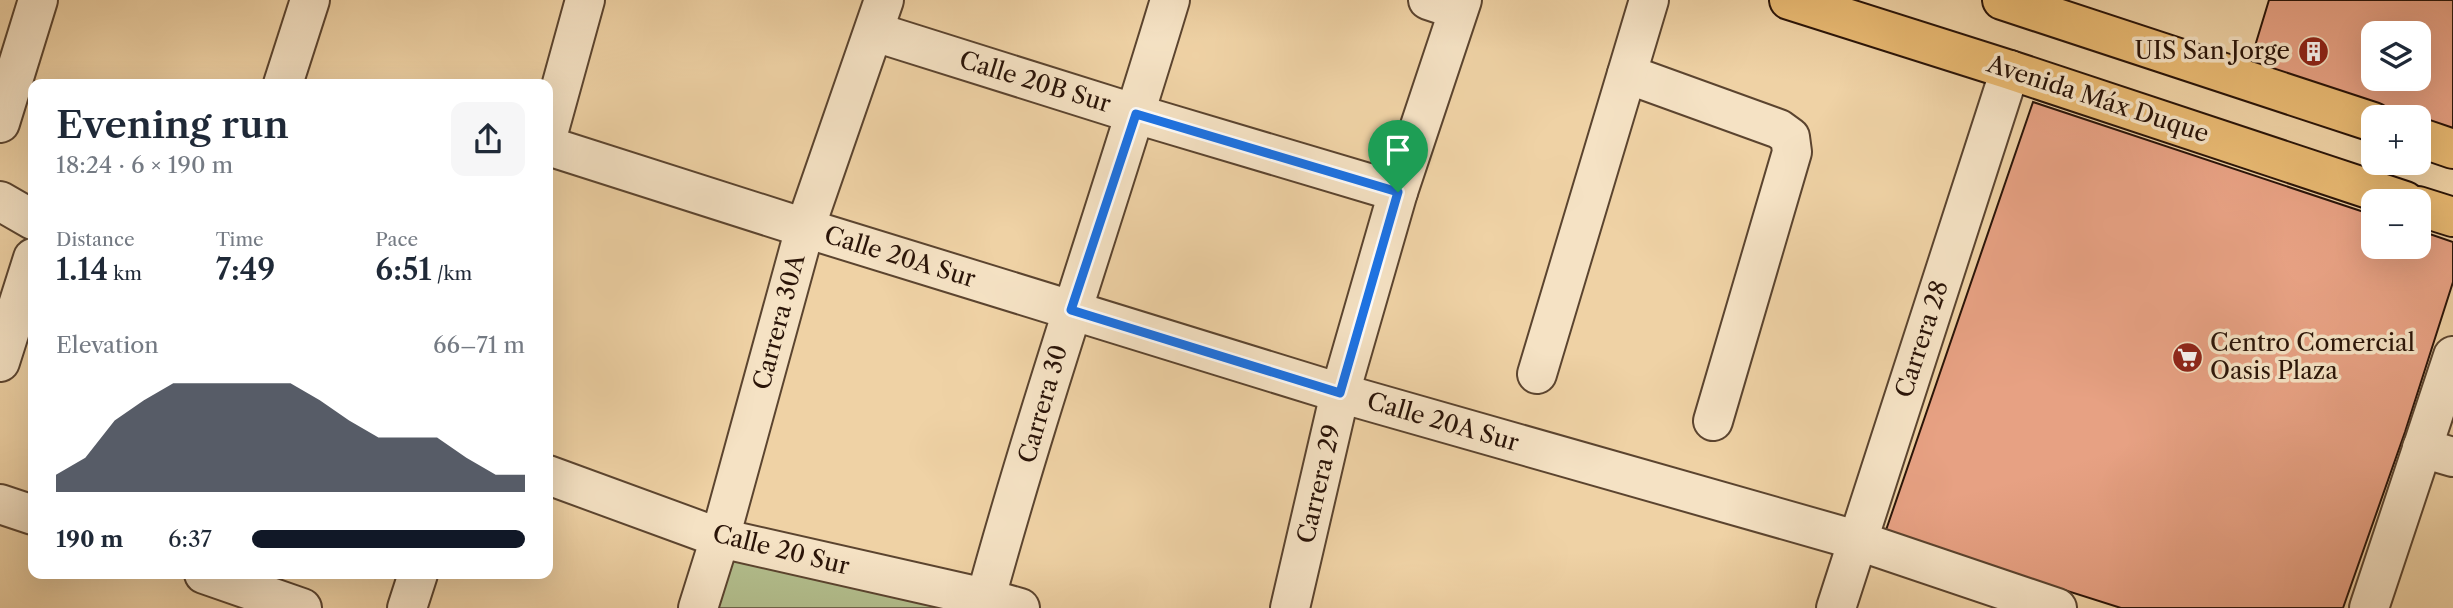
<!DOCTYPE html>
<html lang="en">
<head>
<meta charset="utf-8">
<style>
	body { margin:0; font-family:"Libre Caslon Text",serif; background:#f6f6f7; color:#1f2937; height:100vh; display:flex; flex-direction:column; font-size:26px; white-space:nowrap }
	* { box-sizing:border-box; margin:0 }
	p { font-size:23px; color:#747a83 }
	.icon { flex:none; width:38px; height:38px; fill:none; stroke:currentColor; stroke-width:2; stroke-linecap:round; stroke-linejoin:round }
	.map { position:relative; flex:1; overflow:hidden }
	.side { position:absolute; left:28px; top:79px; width:525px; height:500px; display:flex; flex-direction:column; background:#fff; border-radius:14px; box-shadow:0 7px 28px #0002 }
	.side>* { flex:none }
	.fabs { position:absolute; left:2361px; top:21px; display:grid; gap:14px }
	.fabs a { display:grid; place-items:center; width:70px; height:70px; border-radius:14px; background:#fff; box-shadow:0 7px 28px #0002; font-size:35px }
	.pin { position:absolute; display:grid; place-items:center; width:60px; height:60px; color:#fff; margin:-72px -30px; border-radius:50% 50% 50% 0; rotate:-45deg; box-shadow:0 0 7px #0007 }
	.pin .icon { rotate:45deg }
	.round { display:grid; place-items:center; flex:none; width:74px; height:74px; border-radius:14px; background:#f6f6f7 }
	.overview { display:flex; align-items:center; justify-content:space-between; height:119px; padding:0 28px }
	h1 { font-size:38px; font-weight:600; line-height:52px }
	.stats { display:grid; grid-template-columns:repeat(3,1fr); gap:10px; height:119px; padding:7px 28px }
	.stats div { display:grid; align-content:center }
	.stats b { font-size:30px; font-weight:600 }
	.stats small { font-size:19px; font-weight:400 }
	.stats p { font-size:19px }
	.chart { height:196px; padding:14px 28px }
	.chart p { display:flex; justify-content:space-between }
	.chart svg { width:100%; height:126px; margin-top:7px; fill:#111827; opacity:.7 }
	ul { padding:0 28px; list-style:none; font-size:23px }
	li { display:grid; grid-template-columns:112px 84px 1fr; align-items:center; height:52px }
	li i { height:18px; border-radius:9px; background:#111827 }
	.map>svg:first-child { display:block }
	.green { fill:#b2bd8c; stroke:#6e684a; stroke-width:2 }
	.building { fill:#e7a183; stroke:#2a1408; stroke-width:2; fill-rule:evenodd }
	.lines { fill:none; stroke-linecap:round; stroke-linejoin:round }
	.minor-casing { stroke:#5b442f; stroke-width:42 }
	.major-casing { stroke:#2a1408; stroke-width:42 }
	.minor { stroke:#f5e2c4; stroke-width:38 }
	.major { stroke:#e8b972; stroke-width:38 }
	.route-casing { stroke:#fff; stroke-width:14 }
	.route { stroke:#1a73e8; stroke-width:9 }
	.labels { text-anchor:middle; stroke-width:7; stroke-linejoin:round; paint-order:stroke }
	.poi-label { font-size:24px; fill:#2a1408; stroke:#f5e2c4; text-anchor:end }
	.street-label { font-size:24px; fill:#2a1408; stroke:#f5e2c4 }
</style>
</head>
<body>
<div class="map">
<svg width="2453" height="608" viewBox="0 0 2453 608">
	<rect width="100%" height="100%" fill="#efd2a5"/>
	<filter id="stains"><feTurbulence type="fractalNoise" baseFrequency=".00286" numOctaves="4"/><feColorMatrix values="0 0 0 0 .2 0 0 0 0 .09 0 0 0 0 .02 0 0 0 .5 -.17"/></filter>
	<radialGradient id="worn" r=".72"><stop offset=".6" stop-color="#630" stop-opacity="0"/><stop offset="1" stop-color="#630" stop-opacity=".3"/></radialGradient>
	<!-- green -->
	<polygon class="green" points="723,548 976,608 704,608"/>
	<!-- building -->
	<g class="building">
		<path d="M2269 0H2453V135L2418 124V117H2397L2248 69ZM2373 33H2418V79H2373Z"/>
		<polygon points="2033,102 2373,215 2373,247 2418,247 2418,230 2453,242 2453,282 2405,432 2343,608 2121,608 1885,533"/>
	</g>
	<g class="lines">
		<defs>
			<g id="minor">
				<polyline points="1428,0 1458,10"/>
				<polyline points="875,32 1136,114 1398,192"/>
				<polyline points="1627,74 1779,129 1790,137 1792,152 1713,421"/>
				<polyline points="283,84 310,0"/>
				<polyline points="0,123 38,0"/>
				<polyline points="548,134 585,0"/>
				<polyline points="548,146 805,228 1340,393 1856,540 2057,608"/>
				<polyline points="0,201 33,220"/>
				<polyline points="0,362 33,258"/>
				<polyline points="1537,374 1649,0"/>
				<polyline points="2422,448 2453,457"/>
				<polyline points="548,475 720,538 985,598 1020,608"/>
				<polyline points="0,504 33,515"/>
				<polyline points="204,574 302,608"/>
				<polyline points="407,608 418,574"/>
				<polyline points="698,608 720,538 805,228 884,0"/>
				<path d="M983 608C1039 403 1109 203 1170 0"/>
				<polyline points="1290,608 1340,393 1398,192 1462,0"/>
				<polyline points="1836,608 2010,70"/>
				<polyline points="2369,608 2453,356"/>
			</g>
			<g id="major">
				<polyline points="1789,0 2010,70 2405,201"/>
				<polyline points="2002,0 2373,122"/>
				<polyline points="2418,137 2453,149"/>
				<polyline points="2418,206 2453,217"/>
			</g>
		</defs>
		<!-- minor casing -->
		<use href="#minor" class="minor-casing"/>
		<!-- major casing -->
		<use href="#major" class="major-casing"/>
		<!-- minor -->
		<use href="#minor" class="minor"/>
		<!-- major -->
		<use href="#major" class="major"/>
	</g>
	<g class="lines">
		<defs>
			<polygon id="route" points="1136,114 1398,192 1340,393 1071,310"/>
		</defs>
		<!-- route casing -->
		<use href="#route" class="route-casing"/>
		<!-- route -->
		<use href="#route" class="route"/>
	</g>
	<!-- icons -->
	<defs>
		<symbol id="building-disc" viewBox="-11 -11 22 22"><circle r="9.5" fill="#8f2418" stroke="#f5e2c4"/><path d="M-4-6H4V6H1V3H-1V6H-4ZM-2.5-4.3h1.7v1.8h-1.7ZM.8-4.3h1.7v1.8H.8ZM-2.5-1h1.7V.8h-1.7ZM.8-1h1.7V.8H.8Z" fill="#fff"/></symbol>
		<symbol id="supermarket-disc" viewBox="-11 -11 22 22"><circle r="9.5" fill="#8f2418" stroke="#f5e2c4"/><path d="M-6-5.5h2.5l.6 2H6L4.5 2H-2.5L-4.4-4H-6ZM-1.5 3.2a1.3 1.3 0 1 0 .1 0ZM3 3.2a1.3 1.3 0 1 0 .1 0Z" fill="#fff"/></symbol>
	</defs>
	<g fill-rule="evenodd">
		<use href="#building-disc" x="2296" y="34" width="35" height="35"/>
		<use href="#supermarket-disc" x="2170" y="340" width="35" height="35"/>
	</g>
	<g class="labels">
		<!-- poi labels -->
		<g class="poi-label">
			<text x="2290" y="59">UIS San Jorge</text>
			<text x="2210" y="351" text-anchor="start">Centro Comercial<tspan x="2210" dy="28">Oasis Plaza</tspan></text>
		</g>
		<!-- street labels -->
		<g class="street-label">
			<text transform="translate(1035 82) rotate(17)" y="8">Calle 20B Sur</text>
			<text transform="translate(2098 99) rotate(18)" y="8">Avenida Máx Duque</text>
			<text transform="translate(900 257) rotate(17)" y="8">Calle 20A Sur</text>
			<text transform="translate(779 322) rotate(-75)" y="8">Carrera 30A</text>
			<text transform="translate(1922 339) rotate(-72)" y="8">Carrera 28</text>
			<text transform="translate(1043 404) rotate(-74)" y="8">Carrera 30</text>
			<text transform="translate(1443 422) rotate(16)" y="8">Calle 20A Sur</text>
			<text transform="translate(1319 484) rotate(-77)" y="8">Carrera 29</text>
			<text transform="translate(781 550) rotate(14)" y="8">Calle 20 Sur</text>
		</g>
	</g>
	<rect width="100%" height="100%" filter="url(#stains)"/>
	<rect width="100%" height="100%" fill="url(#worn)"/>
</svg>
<div class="fabs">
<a><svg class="icon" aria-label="layers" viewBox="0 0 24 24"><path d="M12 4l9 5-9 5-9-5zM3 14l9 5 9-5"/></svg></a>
<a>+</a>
<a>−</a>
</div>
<div class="pin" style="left:1398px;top:192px;background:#1e9e55"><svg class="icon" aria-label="arrive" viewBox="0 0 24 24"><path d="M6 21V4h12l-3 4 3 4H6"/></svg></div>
<section class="side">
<div class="overview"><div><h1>Evening run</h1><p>18:24 · 6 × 190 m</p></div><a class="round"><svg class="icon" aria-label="share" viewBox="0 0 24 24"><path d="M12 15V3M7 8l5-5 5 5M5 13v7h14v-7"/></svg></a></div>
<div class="stats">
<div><p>Distance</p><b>1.14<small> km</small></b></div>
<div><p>Time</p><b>7:49</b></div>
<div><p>Pace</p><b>6:51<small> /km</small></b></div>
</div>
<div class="chart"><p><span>Elevation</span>66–71 m</p>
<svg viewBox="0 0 160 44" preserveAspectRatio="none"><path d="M0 44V38L10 32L20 19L30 12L40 6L50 6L60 6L70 6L80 6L90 12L100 19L110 25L120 25L130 25L140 32L150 38L160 38V44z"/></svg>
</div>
<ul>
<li><b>190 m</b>6:37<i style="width:100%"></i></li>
</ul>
</section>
</div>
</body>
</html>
